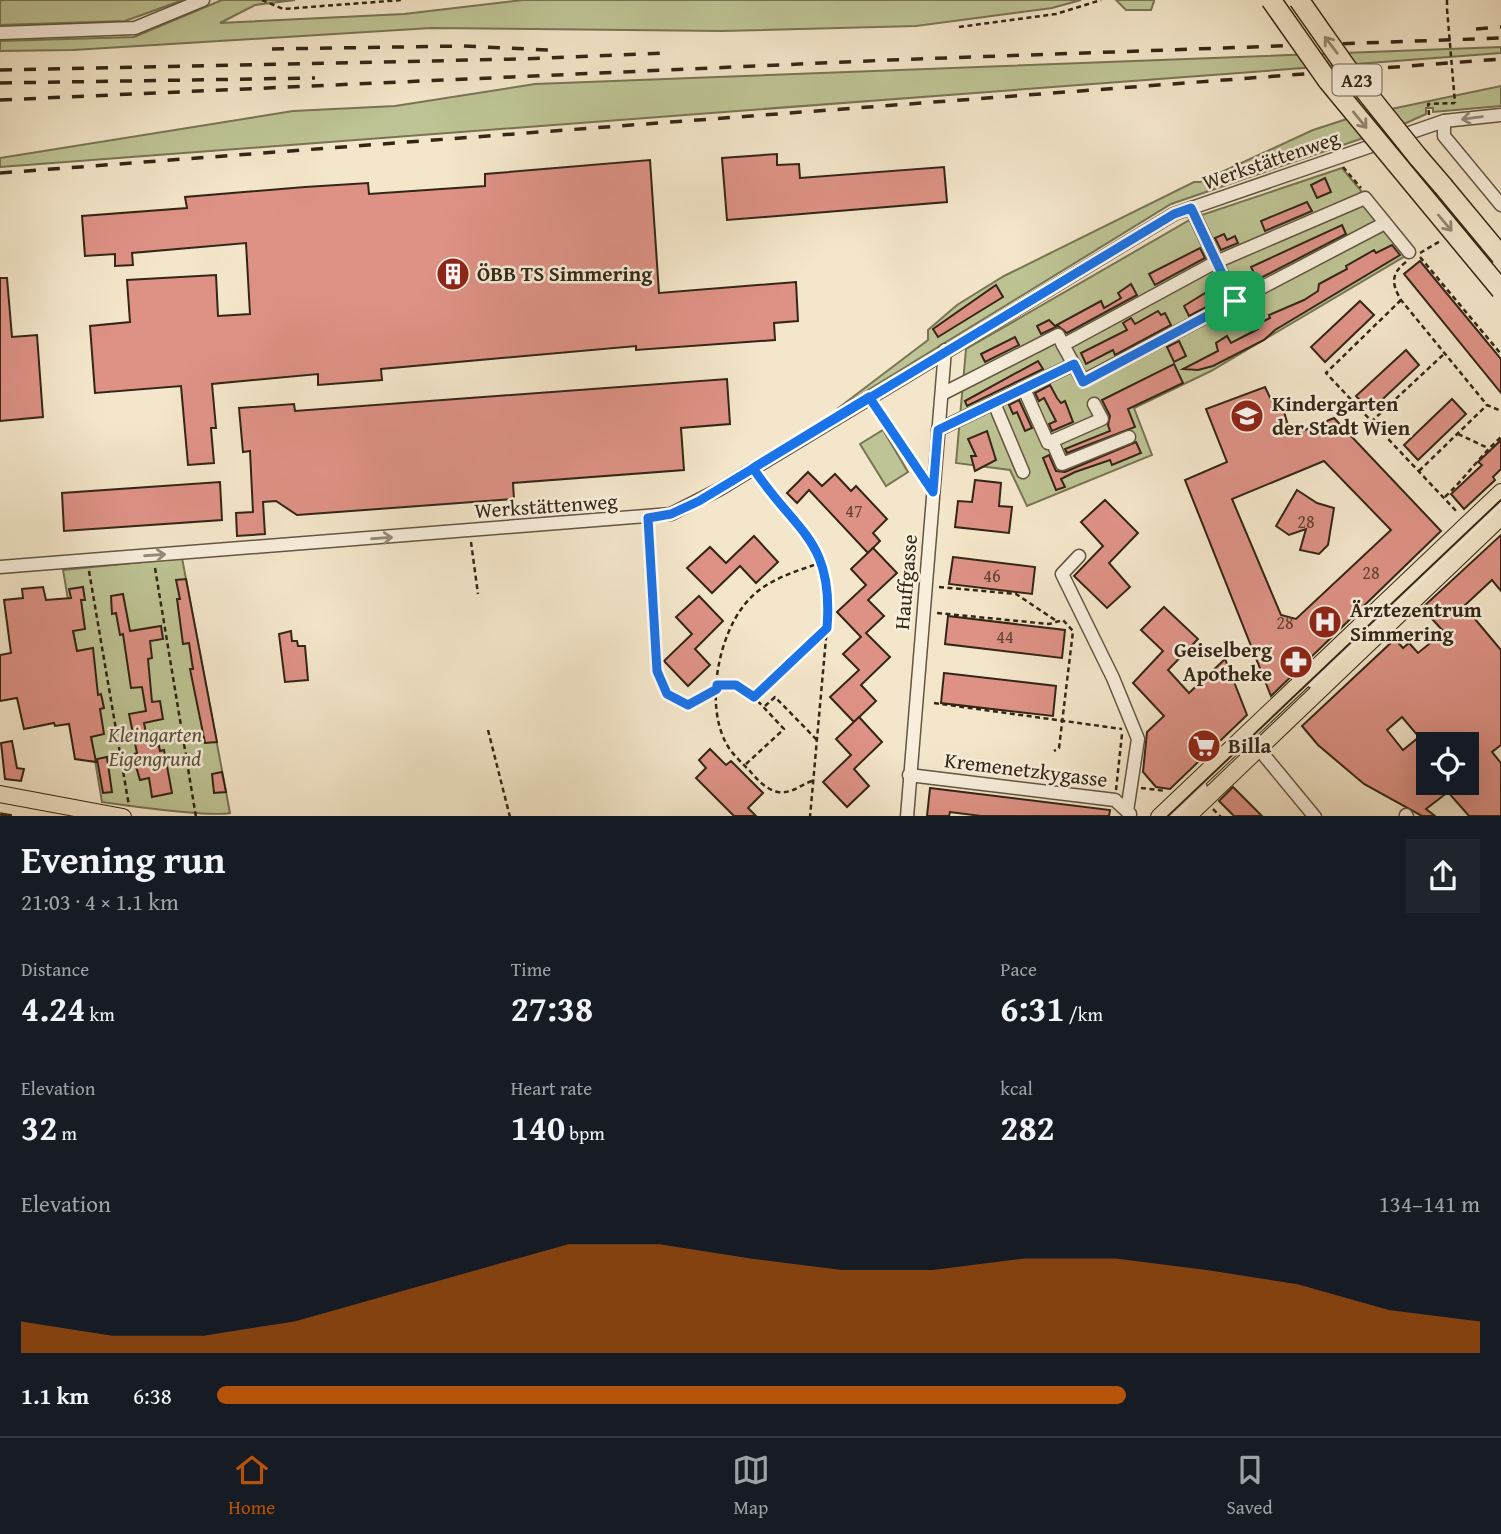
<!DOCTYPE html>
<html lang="en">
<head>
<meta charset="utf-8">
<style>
	body { margin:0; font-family:"Gentium Book Plus",serif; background:#20242c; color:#f1f3f6; height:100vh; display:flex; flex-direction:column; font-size:26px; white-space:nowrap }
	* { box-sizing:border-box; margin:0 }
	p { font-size:23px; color:#9ea1a6 }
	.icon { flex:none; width:38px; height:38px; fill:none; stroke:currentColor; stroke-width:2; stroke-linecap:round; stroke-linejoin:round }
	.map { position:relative; height:816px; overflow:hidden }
	.sheet { display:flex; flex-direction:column; background:#171b24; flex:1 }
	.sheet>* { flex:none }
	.tools { position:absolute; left:1416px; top:732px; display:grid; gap:14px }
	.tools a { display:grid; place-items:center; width:63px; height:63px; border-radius:0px; background:#171b24; box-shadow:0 7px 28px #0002; font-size:35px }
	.pin { position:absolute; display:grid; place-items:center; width:60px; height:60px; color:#fff; margin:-30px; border-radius:14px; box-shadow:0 4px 10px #0006 }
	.round { display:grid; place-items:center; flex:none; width:74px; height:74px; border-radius:0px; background:#20242c }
	.summary { display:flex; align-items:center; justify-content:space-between; height:119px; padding:0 21px }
	h1 { font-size:38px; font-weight:700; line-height:52px }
	.metrics { display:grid; grid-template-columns:repeat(3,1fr); gap:10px; height:119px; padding:7px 21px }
	.metrics div { display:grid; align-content:center }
	.metrics b { font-size:35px; font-weight:700 }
	.metrics small { font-size:19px; font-weight:400 }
	.metrics p { font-size:19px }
	.chart { height:196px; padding:14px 21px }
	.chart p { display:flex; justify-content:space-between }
	.chart svg { width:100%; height:126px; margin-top:7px; fill:#b45309; opacity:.7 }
	ul { padding:0 21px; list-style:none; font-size:23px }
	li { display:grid; grid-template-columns:112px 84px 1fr; align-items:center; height:52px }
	li i { height:18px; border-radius:9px; background:#b45309 }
	.dock { display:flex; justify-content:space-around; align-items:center; height:98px; border-top:2px solid #363941; background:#171b24; font-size:19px; color:#9ea1a6 }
	.dock a { display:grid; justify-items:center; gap:4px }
	.dock .selected { color:#b45309 }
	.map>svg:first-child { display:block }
	.green { fill:#bec495; stroke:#787555; stroke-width:2 }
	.building { fill:#de9286; stroke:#332615; stroke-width:2; fill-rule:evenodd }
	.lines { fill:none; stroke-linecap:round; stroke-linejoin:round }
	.minor-casing { stroke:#635642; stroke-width:15 }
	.major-casing { stroke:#332615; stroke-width:18 }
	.highway-casing { stroke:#332615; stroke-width:22 }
	.path { stroke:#332615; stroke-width:2.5; stroke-dasharray:5 3.5; stroke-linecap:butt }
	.minor { stroke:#f8efdd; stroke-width:12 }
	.major { stroke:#f4e6ca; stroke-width:16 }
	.highway { stroke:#f4e6ca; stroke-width:19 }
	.tram { stroke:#332615; stroke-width:2 }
	.rail { stroke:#332615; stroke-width:3.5; stroke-dasharray:12 12; stroke-linecap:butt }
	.highway-bridge-casing { stroke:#332615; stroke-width:22; stroke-linecap:butt }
	.path-bridge { stroke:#332615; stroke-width:2.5; stroke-dasharray:5 3.5; stroke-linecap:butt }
	.highway-bridge { stroke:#f4e6ca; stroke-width:19 }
	.oneway { stroke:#948670 }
	.oneway2 { stroke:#968a79 }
	.route-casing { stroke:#fff; stroke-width:14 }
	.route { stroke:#1a73e8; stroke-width:9 }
	.labels { text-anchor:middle; stroke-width:5; stroke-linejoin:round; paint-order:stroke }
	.number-label { font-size:18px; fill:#5e4131 }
	.shield { fill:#f8efdd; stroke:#6e6251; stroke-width:2 }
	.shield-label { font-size:19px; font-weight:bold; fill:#332615 }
	.street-label { font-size:21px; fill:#332615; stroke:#f8efdd }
	.poi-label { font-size:21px; font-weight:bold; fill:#332615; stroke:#f8efdd; text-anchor:start }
	.park-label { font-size:21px; font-style:italic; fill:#5d553b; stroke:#f8efdd }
</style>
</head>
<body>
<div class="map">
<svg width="1501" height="817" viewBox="0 0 1501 817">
	<rect width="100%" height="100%" fill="#f4e6ca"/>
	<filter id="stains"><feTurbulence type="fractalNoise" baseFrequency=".00286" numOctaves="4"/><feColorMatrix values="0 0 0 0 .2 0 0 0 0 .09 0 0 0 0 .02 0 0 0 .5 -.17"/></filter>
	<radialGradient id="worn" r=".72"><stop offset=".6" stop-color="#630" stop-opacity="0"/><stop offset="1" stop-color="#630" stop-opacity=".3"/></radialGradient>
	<!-- green -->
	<g class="green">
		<polygon points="0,0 183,0 125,21 0,25"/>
		<polygon points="222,0 295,0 255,5 220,23 404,14 523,0 1081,0 1052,8 916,26 723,31 431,28 73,50 0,51 0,41 134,37"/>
		<polygon points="1116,0 1154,0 1154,1 1151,10 1126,10"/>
		<polygon points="1501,47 1501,53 0,167 0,158 293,111 395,106 535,84"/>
		<polygon points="1501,86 1501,106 1433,112 1433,108 1426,108 1426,114 1404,124 1171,204 837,409 928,340 928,330 957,305 1004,276 1194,182 1200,182 1313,130 1353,117"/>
		<polygon points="1342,168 1412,252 1211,371 1134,408 1152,455 1027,506 1010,470 956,463 966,349 1193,218"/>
		<polygon points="883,430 908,472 886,486 860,444"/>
		<path d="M182 558 230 813C209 817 129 806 102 802L63 570Z"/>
	</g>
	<!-- building -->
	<g class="building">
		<polygon points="777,154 777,165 799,164 800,178 944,167 947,202 727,220 722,158"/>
		<polygon points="650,160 659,293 796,282 798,321 774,323 775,340 636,350 636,346 381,369 382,380 318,385 318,374 212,384 216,428 211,428 214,463 188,465 181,386 95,393 90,326 130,322 127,280 216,275 218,316 250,314 246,243 132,253 133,265 115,266 115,254 85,256 82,216 187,208 185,197 305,187 368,183 369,194 485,186 485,174"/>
		<polygon points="1325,178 1331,192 1317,198 1311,185"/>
		<polygon points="1307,202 1312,211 1265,231 1261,221"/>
		<polygon points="1342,225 1346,234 1239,289 1236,282 1254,273 1251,267"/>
		<polygon points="1224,234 1227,240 1235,236 1238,243 1221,250 1215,238"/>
		<polygon points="1392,245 1400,255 1275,330 1264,340 1213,366 1198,370 1183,369 1218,351 1216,343 1227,336 1231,343 1258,329 1256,325 1270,318 1269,315 1304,300 1318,291 1319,284 1347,269 1346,266 1374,250 1376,253"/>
		<polygon points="1200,248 1205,258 1155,285 1149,274"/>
		<polygon points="1420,261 1501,359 1501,393 1404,274"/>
		<polygon points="0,278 7,278 12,337 37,335 43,417 0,421"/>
		<polygon points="1131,284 1137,295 1067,333 1058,326 1041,334 1037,326 1049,320 1055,326 1101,301 1104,308 1121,298 1118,293"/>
		<polygon points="996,285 1003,297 938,337 933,329"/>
		<polygon points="1218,285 1224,298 1189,316 1184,306"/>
		<polygon points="1360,301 1374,315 1325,362 1311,347"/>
		<polygon points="1158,311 1161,315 1165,313 1171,325 1115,355 1113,350 1086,364 1081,353 1127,330 1123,323 1131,318 1135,324"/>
		<polygon points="1015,337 1019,345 985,362 981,354"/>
		<polygon points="1179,341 1186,356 1174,362 1167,347"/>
		<polygon points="1406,350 1419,365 1370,411 1356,396"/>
		<polygon points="1038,361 1043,369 967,406 965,401"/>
		<polygon points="1174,364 1183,383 1128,409 1135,427 1067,453 1065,449 1110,431 1108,425 1110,416 1102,400"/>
		<polygon points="727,379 730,424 681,428 684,470 513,483 514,499 297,515 276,501 263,502 265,534 237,536 236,513 253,512 250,451 243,452 239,408 294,404 295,411"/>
		<polygon points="1050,385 1057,398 1061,403 1065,401 1073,422 1052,431 1049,424 1056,421 1044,398 1039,401 1035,393"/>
		<path d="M1265 387 1276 410 1283 408 1291 436 1334 418 1441 531 1271 696 1185 480 1227 462 1206 409ZM1324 461 1391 530 1296 619 1281 615 1232 499Z"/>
		<polygon points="1452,399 1466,414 1418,460 1404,445"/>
		<polygon points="1019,400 1032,428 1025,431 1017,412 1013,414 1009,405"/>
		<polygon points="987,431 996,460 975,471 971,456 976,456 968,439"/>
		<polygon points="1501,440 1501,469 1493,477 1495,480 1464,509 1451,494 1482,465 1478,462"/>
		<polygon points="1136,442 1141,453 1112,465 1110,460 1075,472 1061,479 1065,487 1056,490 1043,458 1049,455 1056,471 1065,472"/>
		<polygon points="808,472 822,486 835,474 851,491 856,486 887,519 873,533 880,541 868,553 809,490 797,503 787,493"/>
		<polygon points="975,480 1001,483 999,506 1012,507 1009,533 955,527 958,501 972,502"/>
		<polygon points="220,482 222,520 64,531 62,493"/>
		<polygon points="1297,490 1317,503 1334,508 1328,545 1319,554 1300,550 1306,529 1289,535 1276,526"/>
		<polygon points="1105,500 1138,533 1109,563 1130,587 1107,608 1074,576 1103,546 1081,522"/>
		<path d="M1501 535V591L1492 580 1464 606 1501 650V745L1492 752 1501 763V816H1469L1448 792 1426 809 1435 816H1422L1364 784 1318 745 1302 726 1395 639 1403 648 1409 643 1418 653 1444 632 1422 608ZM1402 717 1419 737 1403 750 1387 730ZM1428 744H1466V782H1428Z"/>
		<polygon points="754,536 778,562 756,583 740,566 712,593 687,568 710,547 726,563"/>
		<polygon points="873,548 897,573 868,600 884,616 866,633 890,657 861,685 876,701 854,722 830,697 859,670 843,654 861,637 837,612 866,585 851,569"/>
		<polygon points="953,557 1035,567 1032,594 949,584"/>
		<polygon points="186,579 217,742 205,743 190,669 193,669 189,643 183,644 177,599 180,599 176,580"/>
		<polygon points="43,587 46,600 71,598 69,589 83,587 85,600 81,600 85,629 73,631 77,651 93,648 98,695 101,694 104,708 100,709 104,734 91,737 96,762 75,759 69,724 55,726 54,723 24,729 17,698 0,701 0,655 11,653 4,600 23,598 22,589"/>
		<polygon points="123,594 130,631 161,626 163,639 150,641 152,658 148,659 152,702 160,701 163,719 144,723 149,748 159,746 160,751 164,750 172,793 152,797 149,778 140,780 135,763 134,754 137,753 129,714 146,711 142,687 131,688 123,634 120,635 116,613 112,614 111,596"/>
		<polygon points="699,596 723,621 695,649 710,665 688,686 664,661 692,634 676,617"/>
		<polygon points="1164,607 1198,639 1168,670 1189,693 1225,659 1247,715 1170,789 1156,787 1143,772 1147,732 1164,716 1133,683 1163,651 1141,630"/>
		<polygon points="948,616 1065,630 1062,658 945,644"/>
		<polygon points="291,631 292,641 297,641 298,646 305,646 308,680 285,682 279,634"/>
		<polygon points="944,673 1056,686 1053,716 941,703"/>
		<polygon points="859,717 882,742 854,769 869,786 847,807 823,782 851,755 836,739"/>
		<polygon points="12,741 17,768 24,769 21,781 5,779 1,743"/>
		<polygon points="710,749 726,765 731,761 763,793 748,808 756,816 734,816 696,778 706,768 699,760"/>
		<polygon points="107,757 112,792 103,793 97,759"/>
		<polygon points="222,772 226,792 214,793 212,774"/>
		<polygon points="1233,787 1262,816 1234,816 1219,801"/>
		<polygon points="930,788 1110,810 1109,816 981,816 950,812 949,816 927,816"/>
	</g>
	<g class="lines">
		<defs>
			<g id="minor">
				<polyline points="0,33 135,28 203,0"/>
				<polyline points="1444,121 1444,136 1501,205"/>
				<polyline points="1191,208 1235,301"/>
				<polyline points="1063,345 1083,381 1385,223"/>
				<polyline points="1024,389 1048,443 1052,441"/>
				<polyline points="942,394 1058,335 1063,345 1216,262 1365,198 1409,252"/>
				<polyline points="994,403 1023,472"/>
				<polyline points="1094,404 1102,419 1052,441 1062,464 1129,437"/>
				<polyline points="938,430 1074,364"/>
				<polyline points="1079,556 1062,574 1113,678 1138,739 1127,811"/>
				<polyline points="0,567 671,514 720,489 1174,214 1444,121 1501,115"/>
				<polyline points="1313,682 1501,504"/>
				<polyline points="1258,748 1315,817"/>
				<polyline points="909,775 1115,800 1130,814"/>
				<polyline points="1406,815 1407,817"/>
				<polyline points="907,817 945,350"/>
				<polyline points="1171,817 1201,788"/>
			</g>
			<g id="major">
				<polyline points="0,794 123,817"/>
				<polyline points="1159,817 1501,492"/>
				<polyline points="1187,817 1501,517"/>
			</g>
			<polyline id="highway" points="1418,157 1443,186"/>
		</defs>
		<!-- minor casing -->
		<use href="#minor" class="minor-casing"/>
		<!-- major casing -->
		<use href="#major" class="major-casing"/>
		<!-- highway casing -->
		<use href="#highway" class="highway-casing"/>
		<!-- path -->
		<g class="path">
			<polyline points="262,0 283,9 402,0"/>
			<polyline points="1447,0 1447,9"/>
			<polyline points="959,27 1056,14 1101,0"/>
			<polyline points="1429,115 1428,104 1455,103"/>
			<polyline points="1343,167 1361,188"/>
			<polyline points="1420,253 1442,240"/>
			<polyline points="1420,257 1501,354"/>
			<path d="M1406 262C1390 274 1392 285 1401 300L1487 405 1501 411"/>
			<polyline points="1401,300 1326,373 1458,513"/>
			<polyline points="876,408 923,478"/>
			<polyline points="1371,422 1445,353"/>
			<polyline points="1458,434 1488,448"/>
			<polyline points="1419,471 1487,405"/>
			<polyline points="760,479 809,536 827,576 828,616 810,817"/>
			<path d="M1445 497C1466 477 1480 456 1501 437"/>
			<polyline points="648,528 660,681 667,694 688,705 717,689"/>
			<polyline points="471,542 478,594"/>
			<polyline points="155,568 196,817"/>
			<polyline points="89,571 129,806"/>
			<polyline points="939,587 1016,594 1055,620"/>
			<polyline points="937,613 1049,624 1063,620 1073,631 1059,748 1054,751"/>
			<polyline points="717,685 736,685 754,697"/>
			<polyline points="934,703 1122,729"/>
			<polyline points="765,706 775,697 817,740"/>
			<polyline points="488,730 510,817"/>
			<polyline points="746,764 784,729 754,697 827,628"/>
			<path d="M812 781C800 785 792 794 778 792 765 789 757 779 749 770 740 761 730 752 725 741 706 703 718 637 745 604 764 580 794 572 823 562"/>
			<polyline points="1141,788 1166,791"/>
			<polyline points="1116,790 1122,734"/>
			<polyline points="1213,809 1221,817"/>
		</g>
		<!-- minor -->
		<use href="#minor" class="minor"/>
		<!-- major -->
		<use href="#major" class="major"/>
		<!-- highway -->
		<use href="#highway" class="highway"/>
		<!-- tram -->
		<polyline class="tram" points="1167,817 1501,500"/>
		<!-- rail -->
		<g class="rail">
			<polyline points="1476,29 1501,27"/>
			<polyline points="272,49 463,46 548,50"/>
			<polyline points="0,70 521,59 667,53"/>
			<polyline points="0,83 315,78"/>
			<polyline points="0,100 889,60 1501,38"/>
			<polyline points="0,173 1501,59"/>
			<polyline points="0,814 18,817"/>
		</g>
		<defs>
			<g id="highway-bridge">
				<polyline points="1271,0 1328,81 1501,290"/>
				<polyline points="1299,0 1346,67 1418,157"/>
				<polyline points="1443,186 1501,256"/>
			</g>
		</defs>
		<!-- highway-bridge casing -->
		<use href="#highway-bridge" class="highway-bridge-casing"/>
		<!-- path-bridge -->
		<polyline class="path-bridge" points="1447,9 1455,103"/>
		<!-- highway-bridge -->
		<use href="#highway-bridge" class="highway-bridge"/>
	</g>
	<!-- one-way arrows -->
	<defs><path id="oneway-shaft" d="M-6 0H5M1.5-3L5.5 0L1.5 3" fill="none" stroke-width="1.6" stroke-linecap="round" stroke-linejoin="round" transform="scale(1.75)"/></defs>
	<g class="oneway">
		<use href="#oneway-shaft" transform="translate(1331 45) rotate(-127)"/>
		<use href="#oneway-shaft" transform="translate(1360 120) rotate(51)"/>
		<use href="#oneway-shaft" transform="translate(1445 223) rotate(50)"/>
	</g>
	<g class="oneway2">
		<use href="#oneway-shaft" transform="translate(1472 118) rotate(173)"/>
		<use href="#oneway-shaft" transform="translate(382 538) rotate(-4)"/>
		<use href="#oneway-shaft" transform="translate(155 555) rotate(-4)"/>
	</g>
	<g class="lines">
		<defs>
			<path id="route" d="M1235 301 1191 208 1174 214 699 501 671 514 648 518 657 671 667 694 688 705 717 689V685H736L754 697 827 628C834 539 796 533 753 468L869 397 933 492 938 430 1074 364 1083 382 1235 301"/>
		</defs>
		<!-- route casing -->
		<use href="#route" class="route-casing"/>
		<!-- route -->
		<use href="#route" class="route"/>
	</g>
	<!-- icons -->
	<defs>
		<symbol id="building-disc" viewBox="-11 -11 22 22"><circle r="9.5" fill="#8f2418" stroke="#f8efdd"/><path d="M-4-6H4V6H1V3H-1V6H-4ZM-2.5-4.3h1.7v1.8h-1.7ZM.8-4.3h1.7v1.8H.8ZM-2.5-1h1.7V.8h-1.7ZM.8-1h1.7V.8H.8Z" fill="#fff"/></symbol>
		<symbol id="school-disc" viewBox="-11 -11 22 22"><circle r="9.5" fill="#8f2418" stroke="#f8efdd"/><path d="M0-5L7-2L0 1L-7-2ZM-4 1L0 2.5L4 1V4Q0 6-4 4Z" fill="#fff"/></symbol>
		<symbol id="hospital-disc" viewBox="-11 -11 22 22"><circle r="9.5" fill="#8f2418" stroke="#f8efdd"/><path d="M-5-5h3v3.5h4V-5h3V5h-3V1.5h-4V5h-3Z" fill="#fff"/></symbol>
		<symbol id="pharmacy-disc" viewBox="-11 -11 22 22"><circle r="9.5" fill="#8f2418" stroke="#f8efdd"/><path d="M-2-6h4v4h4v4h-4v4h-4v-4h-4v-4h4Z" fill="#fff"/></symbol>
		<symbol id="supermarket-disc" viewBox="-11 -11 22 22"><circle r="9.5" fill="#8f2418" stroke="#f8efdd"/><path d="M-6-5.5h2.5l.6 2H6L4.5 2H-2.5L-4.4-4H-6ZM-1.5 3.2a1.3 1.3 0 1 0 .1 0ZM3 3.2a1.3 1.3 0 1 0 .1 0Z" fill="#fff"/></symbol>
	</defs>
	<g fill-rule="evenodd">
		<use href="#building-disc" x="434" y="255" width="38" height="38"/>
		<use href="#school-disc" x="1228" y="397" width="38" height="38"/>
		<use href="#hospital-disc" x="1306" y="603" width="38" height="38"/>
		<use href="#pharmacy-disc" x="1277" y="643" width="38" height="38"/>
		<use href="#supermarket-disc" x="1185" y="727" width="38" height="38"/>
	</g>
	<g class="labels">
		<!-- number labels -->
		<g class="number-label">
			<text x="854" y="517">47</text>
			<text x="1306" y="528">28</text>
			<text x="1371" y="579">28</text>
			<text x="992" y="582">46</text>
			<text x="1285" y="629">28</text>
			<text x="1005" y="643">44</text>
		</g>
		<!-- shield labels -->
		<rect class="shield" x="1332.5" y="64.5" width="49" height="31" rx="5"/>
		<g class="shield-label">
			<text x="1357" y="87">A23</text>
		</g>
		<!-- street labels -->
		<g class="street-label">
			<text transform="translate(1271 160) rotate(-19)" y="7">Werkstättenweg</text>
			<text transform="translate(546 506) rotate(-4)" y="7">Werkstättenweg</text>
			<text transform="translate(906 582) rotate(-85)" y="7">Hauffgasse</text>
			<text transform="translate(1026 770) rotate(7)" y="7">Kremenetzkygasse</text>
		</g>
		<!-- poi labels -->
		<g class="poi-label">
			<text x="477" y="281">ÖBB TS Simmering</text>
			<text x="1272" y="411">Kindergarten<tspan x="1272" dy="24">der Stadt Wien</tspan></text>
			<text x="1350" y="617">Ärztezentrum<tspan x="1350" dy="24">Simmering</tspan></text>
			<text x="1272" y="657" text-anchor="end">Geiselberg<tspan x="1272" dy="24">Apotheke</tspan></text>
			<text x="1228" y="753">Billa</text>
		</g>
		<!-- park labels -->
		<g class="park-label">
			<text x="155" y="742">Kleingarten<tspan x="155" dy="24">Eigengrund</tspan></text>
		</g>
	</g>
	<rect width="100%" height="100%" filter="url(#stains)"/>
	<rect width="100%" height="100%" fill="url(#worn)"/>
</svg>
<div class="tools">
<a><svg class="icon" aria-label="locate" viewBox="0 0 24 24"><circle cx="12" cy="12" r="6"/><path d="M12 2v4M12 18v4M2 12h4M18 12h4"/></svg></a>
</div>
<div class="pin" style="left:1235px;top:301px;background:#1e9e55"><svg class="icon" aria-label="arrive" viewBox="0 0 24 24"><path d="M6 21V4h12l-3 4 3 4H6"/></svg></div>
</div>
<section class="sheet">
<div class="summary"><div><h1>Evening run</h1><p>21:03 · 4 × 1.1 km</p></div><a class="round"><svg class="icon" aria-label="share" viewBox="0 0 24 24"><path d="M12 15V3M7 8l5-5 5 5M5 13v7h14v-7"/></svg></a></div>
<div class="metrics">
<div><p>Distance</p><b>4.24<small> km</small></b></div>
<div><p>Time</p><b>27:38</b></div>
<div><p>Pace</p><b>6:31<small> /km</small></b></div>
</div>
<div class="metrics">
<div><p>Elevation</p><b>32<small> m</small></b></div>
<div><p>Heart rate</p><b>140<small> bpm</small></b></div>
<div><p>kcal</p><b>282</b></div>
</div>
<div class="chart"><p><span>Elevation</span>134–141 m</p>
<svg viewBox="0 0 160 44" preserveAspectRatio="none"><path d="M0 44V33L10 38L20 38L30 33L40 24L50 15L60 6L70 6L80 11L90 15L100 15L110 11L120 11L130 15L140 20L150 29L160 33V44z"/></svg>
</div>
<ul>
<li><b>1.1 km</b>6:38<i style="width:72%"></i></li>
</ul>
</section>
<nav class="dock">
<a class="selected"><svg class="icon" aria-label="home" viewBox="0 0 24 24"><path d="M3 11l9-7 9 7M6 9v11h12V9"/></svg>Home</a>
<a><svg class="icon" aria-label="map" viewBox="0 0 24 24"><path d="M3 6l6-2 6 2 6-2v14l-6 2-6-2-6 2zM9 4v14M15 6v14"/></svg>Map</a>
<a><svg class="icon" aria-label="saved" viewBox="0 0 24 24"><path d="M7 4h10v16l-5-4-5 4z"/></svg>Saved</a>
</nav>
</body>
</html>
